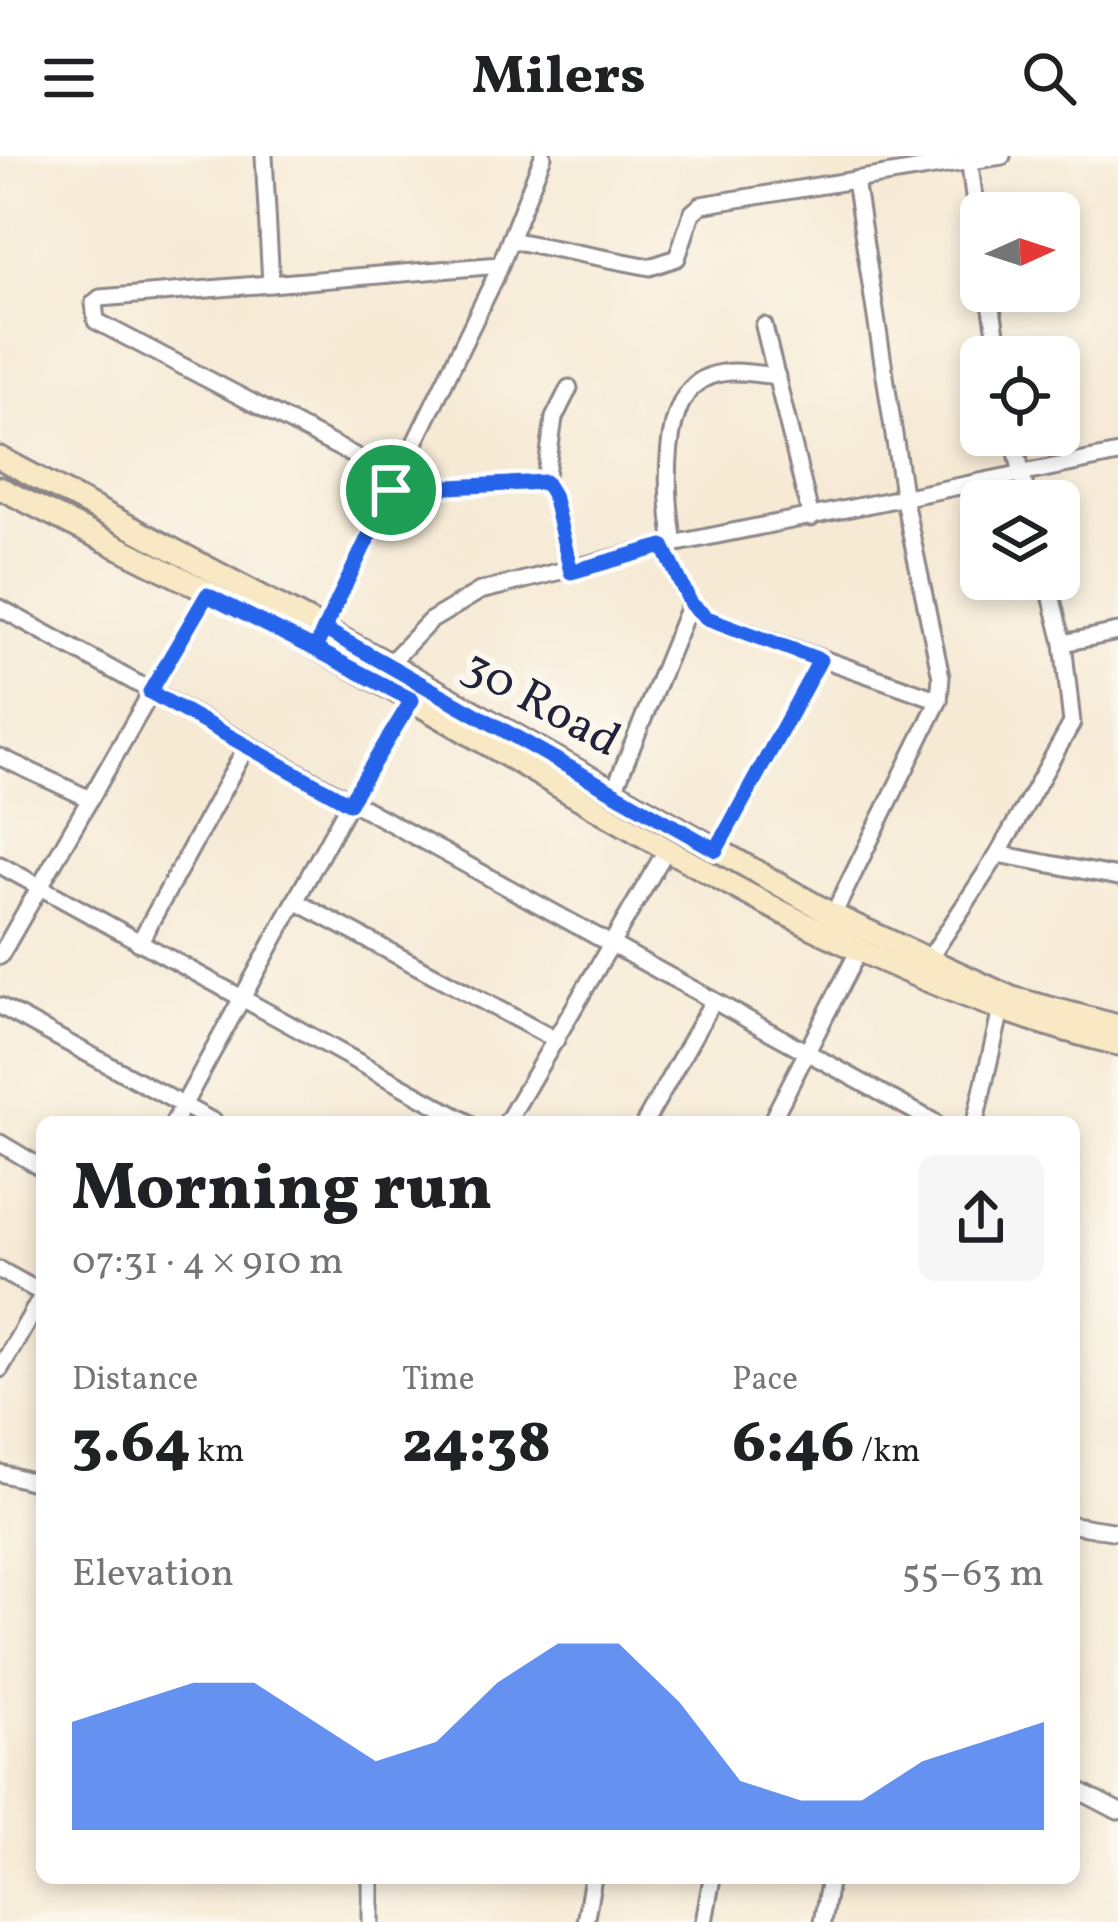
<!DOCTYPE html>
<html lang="en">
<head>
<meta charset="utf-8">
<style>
	body { margin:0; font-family:Vollkorn,serif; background:#f6f6f6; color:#202124; height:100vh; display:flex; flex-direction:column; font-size:45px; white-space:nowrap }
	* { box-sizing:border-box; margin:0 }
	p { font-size:39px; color:#757577 }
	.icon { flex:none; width:66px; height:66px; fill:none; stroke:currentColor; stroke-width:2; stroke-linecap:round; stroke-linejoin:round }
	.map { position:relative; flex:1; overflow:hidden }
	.side { position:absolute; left:36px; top:960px; width:1044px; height:768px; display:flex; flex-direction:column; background:#fff; border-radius:18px; box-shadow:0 6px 18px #0003 }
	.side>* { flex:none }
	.needle { width:78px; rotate:87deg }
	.fabs { position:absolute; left:960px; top:36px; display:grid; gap:24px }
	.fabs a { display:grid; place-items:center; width:120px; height:120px; border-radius:18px; background:#fff; box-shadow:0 6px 18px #0003; font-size:60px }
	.pin { position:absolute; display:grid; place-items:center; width:102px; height:102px; color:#fff; margin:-51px; border:6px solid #fff; border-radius:50%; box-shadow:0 3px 12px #0007 }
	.round { display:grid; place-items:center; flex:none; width:126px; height:126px; border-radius:18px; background:#f6f6f6 }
	.summary { display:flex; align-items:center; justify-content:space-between; height:204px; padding:0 36px }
	h1 { font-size:66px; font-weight:800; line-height:90px }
	.figures { display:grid; grid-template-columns:repeat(3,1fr); gap:18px; height:204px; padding:12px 36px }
	.figures div { display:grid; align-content:center }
	.figures b { font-size:60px; font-weight:800 }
	.figures small { font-size:33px; font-weight:400 }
	.figures p { font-size:33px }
	.chart { height:336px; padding:24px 36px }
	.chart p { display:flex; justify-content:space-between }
	.chart svg { width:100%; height:216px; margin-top:12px; fill:#2563eb; opacity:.7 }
	header { display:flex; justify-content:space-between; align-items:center; height:156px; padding:0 36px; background:#fff; font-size:54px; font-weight:800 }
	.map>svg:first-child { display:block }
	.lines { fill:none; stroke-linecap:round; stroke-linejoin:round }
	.street-casing { stroke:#8c8688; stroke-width:21 }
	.secondary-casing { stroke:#8c8688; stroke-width:27 }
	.street { stroke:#fff; stroke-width:15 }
	.secondary { stroke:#f8e8c3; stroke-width:21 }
	.route-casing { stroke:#fff; stroke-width:24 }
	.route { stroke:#2563eb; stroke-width:15 }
	.labels { text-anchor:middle; stroke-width:12; stroke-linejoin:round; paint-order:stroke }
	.street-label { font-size:48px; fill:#22223b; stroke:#fbf7ec }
</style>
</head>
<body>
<header><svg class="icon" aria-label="menu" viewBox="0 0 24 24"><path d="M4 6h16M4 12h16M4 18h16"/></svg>Milers<svg class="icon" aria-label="search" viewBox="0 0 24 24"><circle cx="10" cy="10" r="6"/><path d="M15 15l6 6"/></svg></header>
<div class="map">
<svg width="1118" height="1766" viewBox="0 0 1118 1766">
	<rect width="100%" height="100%" fill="#fbf7ec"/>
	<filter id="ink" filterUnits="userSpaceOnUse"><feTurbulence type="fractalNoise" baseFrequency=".00833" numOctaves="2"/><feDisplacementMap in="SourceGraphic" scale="24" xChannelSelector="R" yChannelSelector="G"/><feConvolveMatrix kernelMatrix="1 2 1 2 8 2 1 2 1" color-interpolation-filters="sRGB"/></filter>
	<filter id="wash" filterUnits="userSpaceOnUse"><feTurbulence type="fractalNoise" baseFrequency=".004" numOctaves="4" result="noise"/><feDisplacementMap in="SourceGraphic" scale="48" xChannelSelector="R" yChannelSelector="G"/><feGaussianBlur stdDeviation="2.7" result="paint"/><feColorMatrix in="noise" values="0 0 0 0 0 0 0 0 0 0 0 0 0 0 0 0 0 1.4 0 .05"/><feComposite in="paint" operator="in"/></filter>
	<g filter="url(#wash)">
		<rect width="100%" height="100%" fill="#f6ead5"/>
	</g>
	<g filter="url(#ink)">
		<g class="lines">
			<defs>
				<g id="street">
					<polyline points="264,0 271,128"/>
					<polyline points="969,0 981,97"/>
					<polyline points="510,84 650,111 677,102 692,57 701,49 1002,0"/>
					<polyline points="989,135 1000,201"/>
					<polyline points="764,170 811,362"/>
					<polyline points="1013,279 1028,345"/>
					<polyline points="397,322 96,165 94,147 100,142 500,109"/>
					<polyline points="545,326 554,262 569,232"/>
					<polyline points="391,334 545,326 553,339 571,416"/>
					<path d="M674 388C667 345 657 238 710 220 731 212 755 218 777 220"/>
					<polyline points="663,390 690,448 707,462 939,544"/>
					<polyline points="0,452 934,966"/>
					<polyline points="320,482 495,122 543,0"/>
					<polyline points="1063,487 1118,476"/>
					<polyline points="389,508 430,465 480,435 663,390 1118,298"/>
					<polyline points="0,601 90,643"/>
					<polyline points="615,632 690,448"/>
					<polyline points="716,694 820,504"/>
					<polyline points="998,698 1118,721"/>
					<polyline points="0,709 467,966"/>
					<polyline points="295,745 556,884"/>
					<polyline points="833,759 939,544 941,521 904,344 855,24"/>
					<polyline points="139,787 247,590"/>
					<polyline points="0,800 207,439"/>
					<polyline points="927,806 998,698 1072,567 1063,487 1047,423"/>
					<polyline points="0,850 214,966"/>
					<polyline points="174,966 349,647 412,544"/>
					<polyline points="507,966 668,691"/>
					<polyline points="645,966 712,847"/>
					<polyline points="771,966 858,796"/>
					<polyline points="975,966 1001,854"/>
					<polyline points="0,987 42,1012"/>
					<polyline points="0,1114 42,1137"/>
					<polyline points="0,1213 42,1140"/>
					<polyline points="0,1317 42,1328"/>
					<polyline points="1074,1369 1118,1376"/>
					<polyline points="1074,1632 1118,1655"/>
					<polyline points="371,1722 371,1766"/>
					<polyline points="585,1766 593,1722"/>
					<polyline points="704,1766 712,1722"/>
					<polyline points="822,1766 830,1722"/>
				</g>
				<g id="secondary">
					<polyline points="0,302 389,508 833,759 1012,842 1118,870"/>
					<path d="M0 332C137 402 278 467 411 544 638 673 862 826 1118 888"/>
				</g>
			</defs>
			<!-- street casing -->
			<use href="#street" class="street-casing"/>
			<!-- secondary casing -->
			<use href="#secondary" class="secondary-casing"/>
			<!-- street -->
			<use href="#street" class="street"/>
			<!-- secondary -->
			<use href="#secondary" class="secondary"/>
		</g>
	</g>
	<g class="lines" filter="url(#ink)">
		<defs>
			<polyline id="route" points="391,334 324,473 315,493 207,439 150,536 349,647 412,544 315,493 324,473 716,694 820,504 707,462 691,448 663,390 571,416 553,339 545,326 391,334"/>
		</defs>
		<!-- route casing -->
		<use href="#route" class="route-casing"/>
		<!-- route -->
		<use href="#route" class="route"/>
	</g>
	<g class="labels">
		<!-- street labels -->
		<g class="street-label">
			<text transform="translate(543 545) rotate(29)" y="17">30 Road</text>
		</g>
	</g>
</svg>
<div class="fabs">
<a><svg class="needle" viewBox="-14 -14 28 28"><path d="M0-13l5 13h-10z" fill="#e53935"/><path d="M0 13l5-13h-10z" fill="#757577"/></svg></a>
<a><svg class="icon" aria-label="locate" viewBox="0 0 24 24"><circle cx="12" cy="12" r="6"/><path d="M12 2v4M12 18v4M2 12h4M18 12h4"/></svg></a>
<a><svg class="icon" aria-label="layers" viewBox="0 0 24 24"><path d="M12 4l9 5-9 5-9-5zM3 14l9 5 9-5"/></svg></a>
</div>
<div class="pin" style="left:391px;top:334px;background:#1e9e55"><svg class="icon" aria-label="arrive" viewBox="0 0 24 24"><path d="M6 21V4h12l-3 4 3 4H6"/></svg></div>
<section class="side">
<div class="summary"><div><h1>Morning run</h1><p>07:31 · 4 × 910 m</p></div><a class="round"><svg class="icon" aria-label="share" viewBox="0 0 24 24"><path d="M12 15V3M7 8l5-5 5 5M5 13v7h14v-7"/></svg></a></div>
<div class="figures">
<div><p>Distance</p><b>3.64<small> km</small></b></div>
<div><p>Time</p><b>24:38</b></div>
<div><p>Pace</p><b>6:46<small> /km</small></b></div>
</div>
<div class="chart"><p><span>Elevation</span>55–63 m</p>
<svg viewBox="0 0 160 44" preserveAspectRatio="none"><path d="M0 44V22L10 18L20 14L30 14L40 22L50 30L60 26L70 14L80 6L90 6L100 18L110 34L120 38L130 38L140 30L150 26L160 22V44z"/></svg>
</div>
</section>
</div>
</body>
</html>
